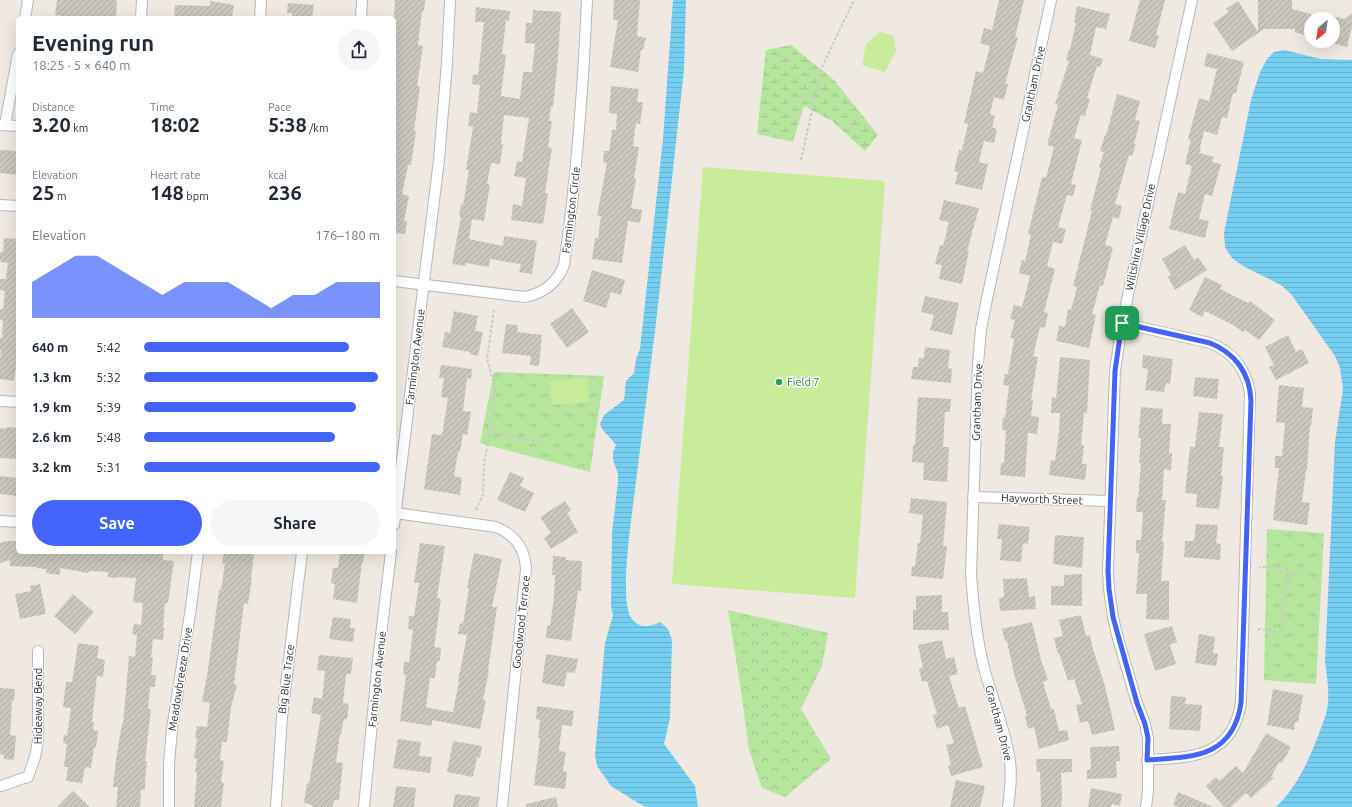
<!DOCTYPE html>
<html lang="en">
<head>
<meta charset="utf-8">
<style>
	body { margin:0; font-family:Ubuntu,sans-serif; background:#f6f6f7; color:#1f2937; height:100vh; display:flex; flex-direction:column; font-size:15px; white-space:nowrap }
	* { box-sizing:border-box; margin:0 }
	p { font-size:13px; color:#747a83 }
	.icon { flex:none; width:22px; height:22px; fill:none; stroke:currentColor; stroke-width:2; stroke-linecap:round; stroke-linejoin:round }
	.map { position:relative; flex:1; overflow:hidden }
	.details { position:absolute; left:16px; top:16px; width:380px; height:538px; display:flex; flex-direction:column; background:#fff; border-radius:6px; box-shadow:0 4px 16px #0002 }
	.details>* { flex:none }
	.needle { width:26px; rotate:209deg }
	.buttons { position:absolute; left:1304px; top:12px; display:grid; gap:8px }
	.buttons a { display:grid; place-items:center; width:36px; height:36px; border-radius:50%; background:#fff; box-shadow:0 4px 16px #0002; font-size:20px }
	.pin { position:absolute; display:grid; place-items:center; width:34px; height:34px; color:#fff; margin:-17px; border-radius:8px; box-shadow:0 2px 6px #0006 }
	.round { display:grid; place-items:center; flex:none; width:42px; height:42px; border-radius:21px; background:#f6f6f7 }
	.head { display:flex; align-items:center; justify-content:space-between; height:68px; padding:0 16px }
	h1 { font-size:22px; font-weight:600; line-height:30px }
	.metrics { display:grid; grid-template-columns:repeat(3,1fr); gap:6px; height:68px; padding:4px 16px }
	.metrics div { display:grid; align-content:center }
	.metrics b { font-size:20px; font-weight:600 }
	.metrics small { font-size:11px; font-weight:400 }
	.metrics p { font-size:11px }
	.chart { height:112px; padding:8px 16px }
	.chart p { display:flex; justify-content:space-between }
	.chart svg { width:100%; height:72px; margin-top:4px; fill:#4264fb; opacity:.7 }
	.action { display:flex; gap:8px; margin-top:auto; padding:8px 16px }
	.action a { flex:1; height:46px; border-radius:24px; background:#4264fb; color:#fff; font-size:16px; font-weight:600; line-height:46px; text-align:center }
	.action a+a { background:#f6f6f7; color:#1f2937 }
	ul { padding:0 16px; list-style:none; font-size:13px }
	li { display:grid; grid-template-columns:64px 48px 1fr; align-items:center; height:30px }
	li i { height:10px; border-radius:5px; background:#4264fb }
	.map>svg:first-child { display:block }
	.forest { fill:url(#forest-crowns) }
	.wetland { fill:url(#wetland-marsh) }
	.park { fill:url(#park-tufts) }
	.pitch { fill:#c9ec9a }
	.water { fill:url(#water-rules) }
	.building { fill:url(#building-hatch) }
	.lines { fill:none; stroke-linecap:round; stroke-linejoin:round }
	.minor-casing { stroke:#b4b7c1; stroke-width:12 }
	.path { stroke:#c9c9c9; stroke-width:2; stroke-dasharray:3 2; stroke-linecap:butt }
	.minor { stroke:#fff; stroke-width:10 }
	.route-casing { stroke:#fff; stroke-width:8 }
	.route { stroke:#4264fb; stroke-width:5 }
	.leisure-dot { fill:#2e9e5b; stroke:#fff; stroke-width:1.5 }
	.labels { text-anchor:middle; stroke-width:3; stroke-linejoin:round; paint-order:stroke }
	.street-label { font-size:11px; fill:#2e2e2e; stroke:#fff }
	.leisure-label { font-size:11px; fill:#27864d; stroke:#fff; text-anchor:start }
</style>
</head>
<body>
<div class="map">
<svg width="1352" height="807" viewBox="0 0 1352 807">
	<defs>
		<pattern id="forest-crowns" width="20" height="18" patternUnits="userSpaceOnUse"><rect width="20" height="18" fill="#b6e59e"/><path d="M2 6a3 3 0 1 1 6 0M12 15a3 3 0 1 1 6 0" fill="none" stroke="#9dc588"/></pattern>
		<pattern id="wetland-marsh" width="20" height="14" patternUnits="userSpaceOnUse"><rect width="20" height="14" fill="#b6e59e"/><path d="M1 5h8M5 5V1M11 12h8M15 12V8" fill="none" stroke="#9dc588"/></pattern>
		<pattern id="park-tufts" width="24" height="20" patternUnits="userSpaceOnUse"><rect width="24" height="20" fill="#b6e59e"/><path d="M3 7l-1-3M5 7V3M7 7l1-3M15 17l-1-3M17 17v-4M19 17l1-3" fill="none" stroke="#9dc588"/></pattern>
		<pattern id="water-rules" width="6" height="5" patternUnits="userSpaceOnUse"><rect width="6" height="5" fill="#75cff0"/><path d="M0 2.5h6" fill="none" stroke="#66b2ce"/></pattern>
		<pattern id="building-hatch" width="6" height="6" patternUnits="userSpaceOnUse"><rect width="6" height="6" fill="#cbc7bf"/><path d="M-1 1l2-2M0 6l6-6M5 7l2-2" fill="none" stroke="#afaba4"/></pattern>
	</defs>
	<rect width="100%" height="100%" fill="#efe9e1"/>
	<!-- forest -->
	<polygon class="forest" points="728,610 828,633 822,666 801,709 831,759 785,797 762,788 749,750 741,690"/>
	<!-- wetland -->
	<polygon class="wetland" points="791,45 834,80 878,135 865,151 832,121 804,106 793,142 757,134 766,50"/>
	<!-- park -->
	<g class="park">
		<polygon points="494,372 604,376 590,472 480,443"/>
		<polygon points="1267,529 1324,533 1316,684 1264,680"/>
	</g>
	<!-- pitch -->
	<g class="pitch">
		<polygon points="880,32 894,36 896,51 885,72 862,65 866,44"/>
		<polygon points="703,167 885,181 855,598 672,584"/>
		<polygon points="587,378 589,402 552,405 550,381"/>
	</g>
	<!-- water -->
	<g class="water">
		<path d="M673 0H686L684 70 656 323 630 529C628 548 621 606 632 619 640 629 650 627 660 622L668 629 672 640 670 718 664 744 695 786 698 807H646L640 804 611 786 597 766 595 755 605 643 613 615 611 606 612 533 618 482V474L613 460V452L616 445C610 436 603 433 600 424L604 415 624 400 626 381 634 373 636 359 640 349 663 139Z"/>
		<path d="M1285 50 1320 59 1352 60V807H1276C1298 786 1311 756 1321 728 1323 722 1326 716 1327 710 1330 694 1327 677 1325 661L1335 442 1343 389 1340 368 1335 356 1291 294 1281 285 1243 266 1232 258 1225 247 1224 233 1251 100 1260 72 1267 59 1274 52Z"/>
	</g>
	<!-- building -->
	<g class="building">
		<polygon points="57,0 117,0 116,18 77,18 55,15"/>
		<polygon points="395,0 425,0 424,11 422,11 418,45 423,46 417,86 420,87 414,131 416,131 414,145 411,165 408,165 402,194 409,196 404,221 407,221 405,234 394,233 394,18"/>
		<polygon points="614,0 640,0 637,36 646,38 643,50 641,50 638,72 610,67 618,20 613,20"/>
		<polygon points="999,0 1024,0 1015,37 1018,37 1005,84 1008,84 1004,100 994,97 990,114 995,116 992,127 997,129 994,143 984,141 979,162 988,164 982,190 955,184 958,172 954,171 959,150 962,150 968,124 964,123 976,71 983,73 990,46 980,43 984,28 992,30"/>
		<polygon points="1140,0 1165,0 1156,35 1159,36 1155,48 1129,41"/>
		<polygon points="1258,0 1292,0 1292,9 1311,14 1311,37 1295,32 1295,29 1264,29 1232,51 1213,23 1229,12 1226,9 1238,1 1258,32"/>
		<polygon points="210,1 234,5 232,18 174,18 175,5 210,6"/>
		<polygon points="288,3 314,5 312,18 292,18 292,13 287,13"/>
		<polygon points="1077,6 1110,14 1106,29 1096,27 1090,55 1103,59 1100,67 1097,66 1087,98 1090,99 1085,116 1081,115 1074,138 1082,140 1071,184 1076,185 1073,196 1067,195 1058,227 1066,229 1062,244 1053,242 1047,266 1055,269 1044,312 1048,313 1045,328 1040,327 1033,356 1038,357 1031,400 1033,400 1031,416 1039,417 1037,434 1028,433 1025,477 1000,475 1001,463 1004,463 1006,430 1002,430 1003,417 1005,418 1009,386 1003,385 1005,374 1008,374 1014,339 1010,338 1015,320 1010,319 1014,305 1022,307 1030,276 1019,273 1022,260 1025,261 1031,235 1028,234 1042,177 1046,178 1054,147 1047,145 1058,105 1055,104 1069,61 1066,60 1069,49 1070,49 1076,23 1074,22"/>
		<polygon points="476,7 510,11 509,21 506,20 502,54 506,55 501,96 520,99 523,72 532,72 535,44 525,43 526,23 532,23 533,10 561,12 558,58 553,107 551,107 549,121 552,121 548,147 552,148 545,193 548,193 543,224 511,220 513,204 522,206 526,178 514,176 517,161 522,162 529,118 504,115 501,144 503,144 500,164 491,163 487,184 490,185 484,221 472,219 469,239 503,246 504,236 537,241 532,274 519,272 521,264 490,259 489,267 466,263 466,266 452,264 461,217 459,216 461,204 463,205 469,170 466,170 473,127 468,126 470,112 477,113 480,85 472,84 473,74 478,75 484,22 475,22"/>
		<polygon points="1352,13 1352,26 1347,47 1333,43 1333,16 1344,19"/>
		<polygon points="1207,53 1244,62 1236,93 1233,93 1227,118 1222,117 1217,135 1204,131 1200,148 1201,148 1199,153 1214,157 1212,162 1221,164 1212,196 1205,194 1199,219 1209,221 1205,238 1169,229 1178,192 1185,194 1192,166 1185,164 1191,140 1188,139 1199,98 1209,101 1217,69 1204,66"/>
		<polygon points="611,86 639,89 637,102 643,102 640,124 636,123 633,146 639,147 634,178 636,179 631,208 642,210 640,223 628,221 622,263 592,259 595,238 598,238 601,216 597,216 607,163 603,162 604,151 609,151 612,130 616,130 617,114 609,113"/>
		<polygon points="1117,94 1140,101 1135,120 1140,121 1134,144 1136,144 1132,156 1129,155 1115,204 1122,206 1119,219 1113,217 1105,245 1113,247 1103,286 1100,285 1092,314 1096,315 1089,348 1056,341 1059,326 1065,327 1068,309 1071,310 1077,287 1073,286 1092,211 1090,210 1101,168 1099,167 1104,152 1100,151 1105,135 1106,136"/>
		<polygon points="0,150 18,151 18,175 0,173"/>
		<polygon points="944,200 979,208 967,251 969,251 962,284 939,279 942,265 935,264 940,245 943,246 949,222 939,220"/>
		<polygon points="4,238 18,239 18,352 14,381 0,379 0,360 1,350 0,350 0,337 2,338 3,320 0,320 0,309 3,309 5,291 0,290 0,279 6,279 8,263 0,262 0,252 3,252"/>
		<polygon points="1185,245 1194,260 1198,257 1207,270 1175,290 1168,277 1171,275 1162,259"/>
		<polygon points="592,270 625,280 621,295 611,292 606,308 583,301"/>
		<polygon points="1205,277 1222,285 1220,289 1248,303 1250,301 1275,320 1259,340 1245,330 1243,332 1233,325 1205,311 1202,317 1189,310"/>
		<polygon points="925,296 959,303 952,335 930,330 934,315 921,312"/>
		<polygon points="572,308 589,332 567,348 550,324"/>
		<polygon points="454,311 478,316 475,331 483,332 478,356 470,354 470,352 442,347 445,332 450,333"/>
		<polygon points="506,324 518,325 517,332 542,335 539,366 530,365 531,356 502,353"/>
		<polygon points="1288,335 1296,352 1302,349 1309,363 1276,380 1269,367 1274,365 1265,347"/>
		<polygon points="925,347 950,350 948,368 952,369 951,383 911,379 913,367 918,367 919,358 924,358"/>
		<polygon points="1143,355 1173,359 1170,384 1166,383 1164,392 1145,390 1148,369 1142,368"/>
		<polygon points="1060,357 1090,360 1087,413 1084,413 1081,445 1084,445 1082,464 1087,464 1085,480 1049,475 1051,460 1055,461 1059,432 1060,413 1051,413 1052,397 1056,398"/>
		<polygon points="441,365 472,369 471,379 467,378 463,411 471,412 467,435 463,434 460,452 458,452 454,476 462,478 460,495 424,489 432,434 442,435 448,398 441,397 444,378 439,378"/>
		<polygon points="1195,377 1219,379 1217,399 1193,396"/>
		<polygon points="1279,385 1304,388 1302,407 1313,408 1311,426 1310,425 1307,470 1306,470 1302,502 1310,503 1307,525 1273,520 1279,468 1275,468 1275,456 1282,456 1285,423 1276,422"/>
		<polygon points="918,397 951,399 950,412 945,412 943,447 949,447 947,482 923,480 924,463 912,462 913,445 915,445"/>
		<polygon points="1141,407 1163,409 1162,424 1171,424 1169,453 1172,453 1171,470 1164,469 1162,500 1166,500 1162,542 1164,542 1161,581 1169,581 1169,620 1146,619 1147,594 1136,594 1139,553 1136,553 1136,540 1141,540 1143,512 1136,512 1137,497 1138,498 1141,463 1139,463 1141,438 1138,438"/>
		<polygon points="1199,412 1223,414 1219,447 1224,447 1221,476 1223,476 1219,509 1196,507 1197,494 1185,493 1190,447 1195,447"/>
		<polygon points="6,427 18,428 18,459 0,458 0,428 6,429"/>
		<polygon points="510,472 524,478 520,486 534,493 525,512 497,500"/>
		<polygon points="0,476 18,478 18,496 0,494"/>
		<polygon points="911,498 947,502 943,546 947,546 943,579 911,576 912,566 915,567 918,543 920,543 923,515 909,513"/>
		<polygon points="565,501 571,510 567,513 578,532 551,549 544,538 551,533 540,517"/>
		<polygon points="999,524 1030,527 1028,544 1023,543 1021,562 1000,560 1002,539 997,539"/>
		<polygon points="1196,524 1218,525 1216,543 1221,544 1220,560 1184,557 1185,541 1194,541"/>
		<polygon points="1055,535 1084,537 1082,568 1053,564"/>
		<polygon points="7,541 18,541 18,552 56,552 66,553 66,552 163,552 163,560 174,561 168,603 165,603 163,627 164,628 163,640 153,639 151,658 153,658 151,675 156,675 155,687 150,687 148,709 151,709 145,761 147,761 145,781 145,790 141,789 140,807 116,807 118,787 113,787 116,759 122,724 123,724 129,656 135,657 137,635 132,634 134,624 141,625 143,603 133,602 136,578 117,577 117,578 108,577 108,572 89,571 88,573 60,568 60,575 46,573 47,569 37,568 37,567 10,566 10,560 0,563 0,543"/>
		<polygon points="420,543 445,546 437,598 441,599 434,647 441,648 440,661 437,661 435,678 430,678 426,707 434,709 453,712 459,681 458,681 467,635 458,634 460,623 463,624 469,588 467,588 474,553 502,559 492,607 497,607 488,671 489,671 483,700 486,700 480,729 432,720 432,726 400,721 406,675 403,674 404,662 409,662 413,630 408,629 409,616 414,616 419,583 414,583"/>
		<polygon points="224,552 254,553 251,578 252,578 248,604 244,603 234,684 237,685 231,707 227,742 222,742 220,760 224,761 221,782 224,783 221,807 194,807 197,773 195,772 197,759 194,758 197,738 195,738 197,726 207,727 210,703 202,701 207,676 219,590 221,590 225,563 222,563"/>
		<polygon points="340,552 365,552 363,562 362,562 357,603 333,599 335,584 331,583 333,568 338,568"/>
		<polygon points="553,556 566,557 566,560 582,561 581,591 578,591 571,641 546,638 547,625 550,626 554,597 555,575 552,575"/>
		<polygon points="1082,574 1082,606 1051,605 1051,586 1064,586 1064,575"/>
		<polygon points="1027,578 1029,597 1035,596 1036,609 1000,611 999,598 1004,597 1003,579"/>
		<polygon points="40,584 46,614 20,619 15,594 31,591 30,586"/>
		<polygon points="73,594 94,612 75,634 54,616"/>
		<polygon points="942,595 942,612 948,612 949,630 913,630 913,610 916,610 916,596"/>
		<polygon points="1081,615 1086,636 1090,635 1092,646 1105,686 1115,730 1092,735 1088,721 1080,723 1076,705 1082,704 1074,679 1068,681 1059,653 1058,654 1054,638 1063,636 1059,620"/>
		<polygon points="333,617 351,619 350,628 355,628 353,642 329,639"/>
		<polygon points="1032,622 1041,660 1048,680 1043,682 1051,709 1054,709 1059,731 1067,730 1069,740 1039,749 1034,727 1028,729 1025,716 1027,715 1014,674 1007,641 1005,641 1002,629"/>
		<polygon points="1172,626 1177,642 1170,645 1176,664 1155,671 1144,634"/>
		<polygon points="1199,634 1215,637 1213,653 1218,654 1216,666 1195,663"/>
		<polygon points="942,640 946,659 954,657 958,674 949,676 959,708 965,706 983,767 951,776 948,766 951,765 946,745 954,743 948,725 937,729 933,716 937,714 927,681 922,682 919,669 923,668 918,645"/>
		<polygon points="78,643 99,646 97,658 105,660 103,677 97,676 92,722 94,722 93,730 98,731 96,748 94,747 91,768 85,767 82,783 66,781 68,767 64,767 67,744 63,743 64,735 67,736 71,708 63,707 66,682 72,682"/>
		<polygon points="546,654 578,659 575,673 567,672 564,687 542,683"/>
		<polygon points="319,655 353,658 351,674 346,674 343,703 349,704 347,719 344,719 341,734 340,734 336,762 343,763 339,800 334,800 333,807 312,807 312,805 304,803 307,783 309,784 321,715 311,713 314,697 322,699 325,671 317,670"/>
		<polygon points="0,688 15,689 14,701 12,700 10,735 16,736 14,760 4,759 4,755 0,754"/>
		<polygon points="1273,689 1303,695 1298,722 1295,722 1294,730 1267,725"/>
		<polygon points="1171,696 1186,697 1185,704 1202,705 1200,731 1169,729"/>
		<polygon points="537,706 574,711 572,726 562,725 559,751 566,752 563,771 567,772 565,789 534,785 540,738 538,738 540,720 536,719"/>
		<polygon points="1266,733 1291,747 1282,763 1279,762 1271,777 1274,778 1251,798 1246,793 1231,807 1224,807 1206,786 1216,777 1219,781 1236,766 1243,773"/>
		<polygon points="398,739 421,742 419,756 432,757 430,773 393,768"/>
		<polygon points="453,741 482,746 480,758 477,757 473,777 447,772"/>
		<polygon points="1119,746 1120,761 1116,761 1117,778 1087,779 1087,770 1091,769 1090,747"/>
		<polygon points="1036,759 1072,759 1072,772 1061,773 1062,797 1061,807 1041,807 1040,772 1037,772"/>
		<polygon points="956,780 985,786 980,807 950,807"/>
		<polygon points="396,786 416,788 414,807 393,807"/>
		<polygon points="1091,788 1122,794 1120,806 1112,804 1111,807 1088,807"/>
		<polygon points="73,791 90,807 57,807"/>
		<polygon points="1178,792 1213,807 1178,807 1173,805"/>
		<polygon points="455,794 480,797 478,807 453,807"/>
		<polygon points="556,797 558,807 526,807 526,804"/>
	</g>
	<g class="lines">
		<defs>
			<g id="minor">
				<polyline points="25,18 28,0"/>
				<polyline points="141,18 142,0"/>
				<polyline points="260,18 261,0"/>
				<polyline points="361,18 362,0"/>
				<polyline points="0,125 18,126"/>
				<polyline points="5,125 18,54"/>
				<polyline points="0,205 18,206"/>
				<path d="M394 281 525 297C544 293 557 283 564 265 577 177 583 89 587 0"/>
				<path d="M1122 323 1210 343C1233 352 1246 369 1250 393L1241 703C1232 758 1192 757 1147 760"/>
				<polyline points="0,401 18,402"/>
				<polyline points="973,497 1110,501"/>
				<path d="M395 513 496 527C515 535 525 548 526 569L502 807"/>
				<polyline points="0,521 18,522"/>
				<polyline points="394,525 439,160 447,63 450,0"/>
				<path d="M0 786C10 784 18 779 28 777L35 757 38 741V651"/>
				<polyline points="169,807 169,764 172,729 191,607 198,552"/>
				<polyline points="276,807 282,717 302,552"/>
				<polyline points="364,807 378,660 391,552"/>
				<path d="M1008 807C1010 792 1012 777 1010 761 1005 728 991 696 983 664 976 634 973 603 971 573L978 364 981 329 988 294 1051 0"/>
				<polyline points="1146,807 1148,791 1148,738 1145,724 1137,703 1117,635 1113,617 1109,589 1108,571 1115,371 1122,323 1192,0"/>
			</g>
		</defs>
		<!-- minor casing -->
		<use href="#minor" class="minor-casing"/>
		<!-- path -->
		<g class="path">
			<polyline points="801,160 821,69 854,0"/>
			<polyline points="494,310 487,359 495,387 491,431 540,443"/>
			<polyline points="476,510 483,494 484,462 491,431"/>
			<polyline points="1289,576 1303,573"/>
			<polyline points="1258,629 1269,630 1277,633 1282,630 1285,592 1289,576 1286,567 1259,567"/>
		</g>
		<!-- minor -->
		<use href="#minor" class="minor"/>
	</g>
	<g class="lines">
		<defs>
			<path id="route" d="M1122 323 1210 343C1235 353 1250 373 1251 401L1241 703C1233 758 1192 757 1147 760L1148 738 1145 724 1137 703 1118 635 1113 617 1109 589 1108 571 1115 371Z"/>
		</defs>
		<!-- route casing -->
		<use href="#route" class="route-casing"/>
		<!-- route -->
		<use href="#route" class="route"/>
	</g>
	<!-- markers -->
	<circle class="leisure-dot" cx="779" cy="382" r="4"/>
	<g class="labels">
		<!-- street labels -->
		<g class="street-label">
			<text transform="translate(1033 84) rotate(-78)" y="4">Grantham Drive</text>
			<text transform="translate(571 210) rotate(-83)" y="4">Farmington Circle</text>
			<text transform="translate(1140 237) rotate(-78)" y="4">Wiltshire Village Drive</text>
			<text transform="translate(415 357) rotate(-83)" y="4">Farmington Avenue</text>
			<text transform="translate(977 402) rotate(-88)" y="4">Grantham Drive</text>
			<text transform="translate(1042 499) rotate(2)" y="4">Hayworth Street</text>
			<text transform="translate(521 622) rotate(-84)" y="4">Goodwood Terrace</text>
			<text transform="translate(180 679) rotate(-81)" y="4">Meadowbreeze Drive</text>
			<text transform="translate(286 679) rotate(-83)" y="4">Big Blue Trace</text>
			<text transform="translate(377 679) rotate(-84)" y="4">Farmington Avenue</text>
			<text transform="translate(38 706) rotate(-90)" y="4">Hideaway Bend</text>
			<text transform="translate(999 723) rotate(75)" y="4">Grantham Drive</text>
		</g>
		<!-- leisure labels -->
		<g class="leisure-label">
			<text x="787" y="386">Field 7</text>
		</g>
	</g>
</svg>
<div class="buttons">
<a><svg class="needle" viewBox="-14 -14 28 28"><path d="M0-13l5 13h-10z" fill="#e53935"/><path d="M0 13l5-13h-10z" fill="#747a83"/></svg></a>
</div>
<div class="pin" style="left:1122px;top:323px;background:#1e9e55"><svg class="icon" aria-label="arrive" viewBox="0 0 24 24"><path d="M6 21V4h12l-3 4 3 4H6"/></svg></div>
<section class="details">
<div class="head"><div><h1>Evening run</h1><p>18:25 · 5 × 640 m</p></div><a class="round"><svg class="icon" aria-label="share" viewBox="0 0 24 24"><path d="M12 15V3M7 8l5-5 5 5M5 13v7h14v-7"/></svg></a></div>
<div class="metrics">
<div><p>Distance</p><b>3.20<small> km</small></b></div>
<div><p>Time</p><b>18:02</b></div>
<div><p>Pace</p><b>5:38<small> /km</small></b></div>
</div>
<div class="metrics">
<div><p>Elevation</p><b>25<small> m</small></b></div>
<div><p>Heart rate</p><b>148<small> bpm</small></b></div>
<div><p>kcal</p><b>236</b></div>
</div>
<div class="chart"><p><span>Elevation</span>176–180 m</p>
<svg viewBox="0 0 160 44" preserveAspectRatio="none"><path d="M0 44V22L10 14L20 6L30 6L40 14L50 22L60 30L70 22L80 22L90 22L100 30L110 38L120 30L130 30L140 22L150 22L160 22V44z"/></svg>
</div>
<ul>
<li><b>640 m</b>5:42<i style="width:87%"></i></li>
<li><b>1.3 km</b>5:32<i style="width:99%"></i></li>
<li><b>1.9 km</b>5:39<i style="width:90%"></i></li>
<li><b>2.6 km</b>5:48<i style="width:81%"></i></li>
<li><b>3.2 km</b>5:31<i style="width:100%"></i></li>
</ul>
<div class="action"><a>Save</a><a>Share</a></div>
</section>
</div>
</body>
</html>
